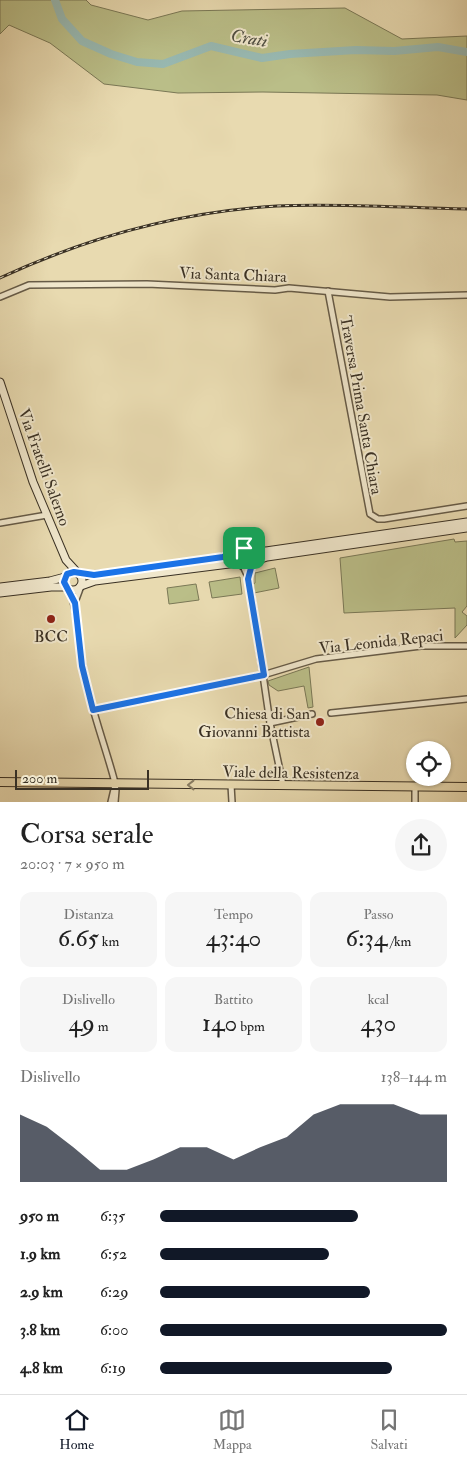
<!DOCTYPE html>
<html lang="it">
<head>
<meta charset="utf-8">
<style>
	body { margin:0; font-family:"IM FELL Double Pica",serif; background:#f6f6f6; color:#222; height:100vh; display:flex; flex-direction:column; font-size:19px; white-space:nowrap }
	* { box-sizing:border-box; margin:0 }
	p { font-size:16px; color:#767676 }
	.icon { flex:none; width:28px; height:28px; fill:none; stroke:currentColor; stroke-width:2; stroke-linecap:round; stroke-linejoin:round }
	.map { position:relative; height:802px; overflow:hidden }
	.details { display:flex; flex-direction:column; background:#fff; flex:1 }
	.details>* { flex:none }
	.fabs { position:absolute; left:406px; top:741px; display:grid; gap:10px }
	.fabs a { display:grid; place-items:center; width:45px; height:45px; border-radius:50%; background:#fff; box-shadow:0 1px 4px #0004; font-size:25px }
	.scale { position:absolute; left:15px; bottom:12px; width:134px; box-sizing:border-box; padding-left:5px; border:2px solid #3a3124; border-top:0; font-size:14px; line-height:18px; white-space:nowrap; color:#3a3124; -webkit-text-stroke:4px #f0e7cc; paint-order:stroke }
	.pin { position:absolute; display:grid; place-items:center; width:42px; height:42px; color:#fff; margin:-21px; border-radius:10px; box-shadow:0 2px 8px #0006 }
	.round { display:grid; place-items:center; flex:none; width:52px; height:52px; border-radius:26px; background:#f6f6f6 }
	.overview { display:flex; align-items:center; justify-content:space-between; height:85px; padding:0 20px }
	h1 { font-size:28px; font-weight:600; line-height:38px }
	.figures { display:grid; grid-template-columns:repeat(3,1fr); gap:8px; height:85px; padding:5px 20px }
	.figures div { display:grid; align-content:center; border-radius:12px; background:#f6f6f6; text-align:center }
	.figures b { font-size:25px; font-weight:600 }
	.figures small { font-size:14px; font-weight:400 }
	.figures p { font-size:14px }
	.chart { height:140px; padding:10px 20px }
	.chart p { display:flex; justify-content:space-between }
	.chart svg { width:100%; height:90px; margin-top:5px; fill:#111827; opacity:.7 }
	ul { padding:0 20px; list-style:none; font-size:16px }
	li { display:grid; grid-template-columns:80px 60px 1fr; align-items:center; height:38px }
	li i { height:12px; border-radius:6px; background:#111827 }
	.tab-bar { display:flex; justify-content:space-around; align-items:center; height:70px; border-top:1px solid #e0e0e0; background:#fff; font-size:14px; color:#767676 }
	.tab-bar a { display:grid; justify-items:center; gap:2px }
	.tab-bar .current { color:#111827 }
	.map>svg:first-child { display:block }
	.green { fill:#babe88; stroke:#7a7856 }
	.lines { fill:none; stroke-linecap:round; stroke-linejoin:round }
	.river { stroke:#98b9b2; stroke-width:8 }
	.street-casing { stroke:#665b47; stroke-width:8 }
	.secondary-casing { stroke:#3a3124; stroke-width:9 }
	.primary-casing { stroke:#3a3124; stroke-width:10 }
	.street { stroke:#f0e7cc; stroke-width:5 }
	.secondary { stroke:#f0e7cc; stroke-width:7 }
	.primary { stroke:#e8dab0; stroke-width:8 }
	.rail-casing { stroke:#3a3124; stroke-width:3 }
	.rail { stroke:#f0e7cc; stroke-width:1; stroke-dasharray:4; stroke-linecap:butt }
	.oneway { stroke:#887d63 }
	.route-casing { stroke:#fff; stroke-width:10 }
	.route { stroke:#1a73e8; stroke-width:6 }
	.poi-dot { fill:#8f2418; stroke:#f0e7cc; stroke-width:2 }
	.labels { text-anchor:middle; stroke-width:4; stroke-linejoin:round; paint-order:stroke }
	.street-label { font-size:16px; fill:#3a3124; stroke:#f0e7cc }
	.poi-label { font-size:16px; fill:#3a3124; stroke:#f0e7cc }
	.water-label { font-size:18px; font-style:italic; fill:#4d4c40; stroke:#f0e7cc }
</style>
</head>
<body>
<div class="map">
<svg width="467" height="802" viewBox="0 0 467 802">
	<rect width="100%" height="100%" fill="#e8dab0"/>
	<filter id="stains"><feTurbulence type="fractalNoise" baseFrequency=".004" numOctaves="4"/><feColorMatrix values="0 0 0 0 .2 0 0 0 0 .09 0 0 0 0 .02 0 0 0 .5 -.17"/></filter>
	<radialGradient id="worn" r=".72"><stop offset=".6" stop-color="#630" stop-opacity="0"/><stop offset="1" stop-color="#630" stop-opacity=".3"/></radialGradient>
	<!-- green -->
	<g class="green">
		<polygon points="0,0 86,0 91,5 148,20 182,11 345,8 402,39 467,36 467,100 437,95 263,92 178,93 104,84 50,43 9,25 0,34"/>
		<polygon points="454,539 455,542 467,541 467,606 462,612 467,616 467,625 455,638 455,608 344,613 340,558"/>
		<polygon points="275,568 279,588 254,593 253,584 255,583 255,573"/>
		<polygon points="240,577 242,594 212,598 209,582"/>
		<polygon points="196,584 199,600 169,604 167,588"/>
		<polygon points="309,667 313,707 308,708 304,686 278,691 269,685 268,681"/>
	</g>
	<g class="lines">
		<!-- river -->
		<polyline class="river" points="55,0 62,19 82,41 111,54 137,62 163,64 211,46 262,58 290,54 356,50 394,51 438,47 467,52"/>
		<defs>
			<g id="street">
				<polyline points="328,291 370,514 378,519 384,519 467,506"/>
				<polyline points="0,297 29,285 147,284 275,290 289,288 390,297 467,295"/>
				<polyline points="0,523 47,515"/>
				<polyline points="243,566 249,579 270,723 283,785"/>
				<polyline points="249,579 251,563"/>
				<path d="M69 589C79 614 78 642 83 668 90 706 104 742 114 779L116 790 115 802"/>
				<polyline points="75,602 81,586"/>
				<polyline points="93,710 263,675 316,659 421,646 467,646"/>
				<polyline points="331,713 467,699"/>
				<polyline points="270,723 312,714"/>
				<polyline points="231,785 232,802"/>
				<polyline points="415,788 415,802"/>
				<polyline points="111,802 115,785"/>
			</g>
			<g id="secondary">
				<polyline points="0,382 33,482 66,560 77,572"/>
				<circle cx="245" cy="557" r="9"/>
				<polyline points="250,550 266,551 467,522"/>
				<polyline points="252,562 267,557 467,528"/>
				<circle cx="73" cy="581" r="9"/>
				<path d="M79 574C100 577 218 561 237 553"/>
				<polyline points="81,586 95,581 237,563"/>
				<polyline points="0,587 50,581 65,577"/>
				<polyline points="0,593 51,587 67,587"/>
			</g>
			<polyline id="primary" points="0,782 467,787"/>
		</defs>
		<!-- street casing -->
		<use href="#street" class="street-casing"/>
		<!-- secondary casing -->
		<use href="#secondary" class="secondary-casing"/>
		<!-- primary casing -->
		<use href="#primary" class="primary-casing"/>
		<!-- street -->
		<use href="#street" class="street"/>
		<!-- secondary -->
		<use href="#secondary" class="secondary"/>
		<!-- primary -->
		<use href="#primary" class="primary"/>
		<defs>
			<path id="rail" d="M0 278C88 237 180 212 277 206 340 203 404 208 467 209"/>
		</defs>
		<!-- rail casing -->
		<use href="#rail" class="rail-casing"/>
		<!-- rail -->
		<use href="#rail" class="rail"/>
	</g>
	<!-- one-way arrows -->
	<defs><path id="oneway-chevron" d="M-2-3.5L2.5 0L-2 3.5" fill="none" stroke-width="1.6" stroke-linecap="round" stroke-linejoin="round" transform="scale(1.25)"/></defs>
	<use class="oneway" href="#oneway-chevron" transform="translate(191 785) rotate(-180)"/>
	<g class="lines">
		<defs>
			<polygon id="route" points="244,548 250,550 254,557 248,579 264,675 93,710 82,666 75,603 64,582 67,574 74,572 94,575 223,557"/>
		</defs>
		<!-- route casing -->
		<use href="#route" class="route-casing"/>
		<!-- route -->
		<use href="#route" class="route"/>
	</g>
	<!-- markers -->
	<g class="poi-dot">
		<circle cx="51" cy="619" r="5"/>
		<circle cx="320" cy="722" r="5"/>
	</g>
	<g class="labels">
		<!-- street labels -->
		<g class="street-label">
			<text transform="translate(233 274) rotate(2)" y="6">Via Santa Chiara</text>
			<text transform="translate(362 405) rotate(80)" y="6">Traversa Prima Santa Chiara</text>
			<text transform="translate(45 467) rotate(70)" y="6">Via Fratelli Salerno</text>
			<text transform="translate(381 641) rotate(-6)" y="6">Via Leonida Repaci</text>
			<text transform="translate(291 772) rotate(1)" y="6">Viale della Resistenza</text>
		</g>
		<!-- poi labels -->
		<g class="poi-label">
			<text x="51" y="642">BCC</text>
			<text x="310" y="719" text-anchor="end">Chiesa di San<tspan x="310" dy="18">Giovanni Battista</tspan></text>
		</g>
		<!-- water labels -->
		<g class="water-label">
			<text transform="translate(249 38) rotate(9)" y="6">Crati</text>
		</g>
	</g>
	<rect width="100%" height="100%" filter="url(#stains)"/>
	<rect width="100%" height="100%" fill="url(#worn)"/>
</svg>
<div class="fabs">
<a><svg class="icon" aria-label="locate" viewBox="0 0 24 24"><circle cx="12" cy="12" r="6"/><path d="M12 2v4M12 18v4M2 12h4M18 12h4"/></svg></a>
</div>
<div class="scale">200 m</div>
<div class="pin" style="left:244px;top:548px;background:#1e9e55"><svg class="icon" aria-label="arrive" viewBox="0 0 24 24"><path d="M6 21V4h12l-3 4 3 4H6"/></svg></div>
</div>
<section class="details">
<div class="overview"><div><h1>Corsa serale</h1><p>20:03 · 7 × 950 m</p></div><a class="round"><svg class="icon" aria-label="share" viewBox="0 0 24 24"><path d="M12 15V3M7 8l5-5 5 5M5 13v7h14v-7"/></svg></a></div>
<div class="figures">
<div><p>Distanza</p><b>6.65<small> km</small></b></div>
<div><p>Tempo</p><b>43:40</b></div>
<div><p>Passo</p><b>6:34<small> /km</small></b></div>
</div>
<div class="figures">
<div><p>Dislivello</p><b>49<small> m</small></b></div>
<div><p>Battito</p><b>140<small> bpm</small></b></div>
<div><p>kcal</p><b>430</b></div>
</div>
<div class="chart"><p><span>Dislivello</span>138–144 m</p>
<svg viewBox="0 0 160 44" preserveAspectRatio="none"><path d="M0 44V11L10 17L20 27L30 38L40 38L50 33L60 27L70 27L80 33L90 27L100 22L110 11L120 6L130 6L140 6L150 11L160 11V44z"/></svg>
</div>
<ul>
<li><b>950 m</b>6:35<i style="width:69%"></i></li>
<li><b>1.9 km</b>6:52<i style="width:59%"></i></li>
<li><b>2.9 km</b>6:29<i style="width:73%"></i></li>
<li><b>3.8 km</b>6:00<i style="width:100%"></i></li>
<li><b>4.8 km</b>6:19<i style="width:81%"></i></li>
</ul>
</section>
<nav class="tab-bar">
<a class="current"><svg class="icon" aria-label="home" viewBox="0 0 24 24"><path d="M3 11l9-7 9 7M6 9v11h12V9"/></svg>Home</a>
<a><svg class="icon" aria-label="map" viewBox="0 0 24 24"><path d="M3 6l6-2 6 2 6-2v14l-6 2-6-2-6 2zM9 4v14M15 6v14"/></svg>Mappa</a>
<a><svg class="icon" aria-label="saved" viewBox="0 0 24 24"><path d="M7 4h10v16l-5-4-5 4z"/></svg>Salvati</a>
</nav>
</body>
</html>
